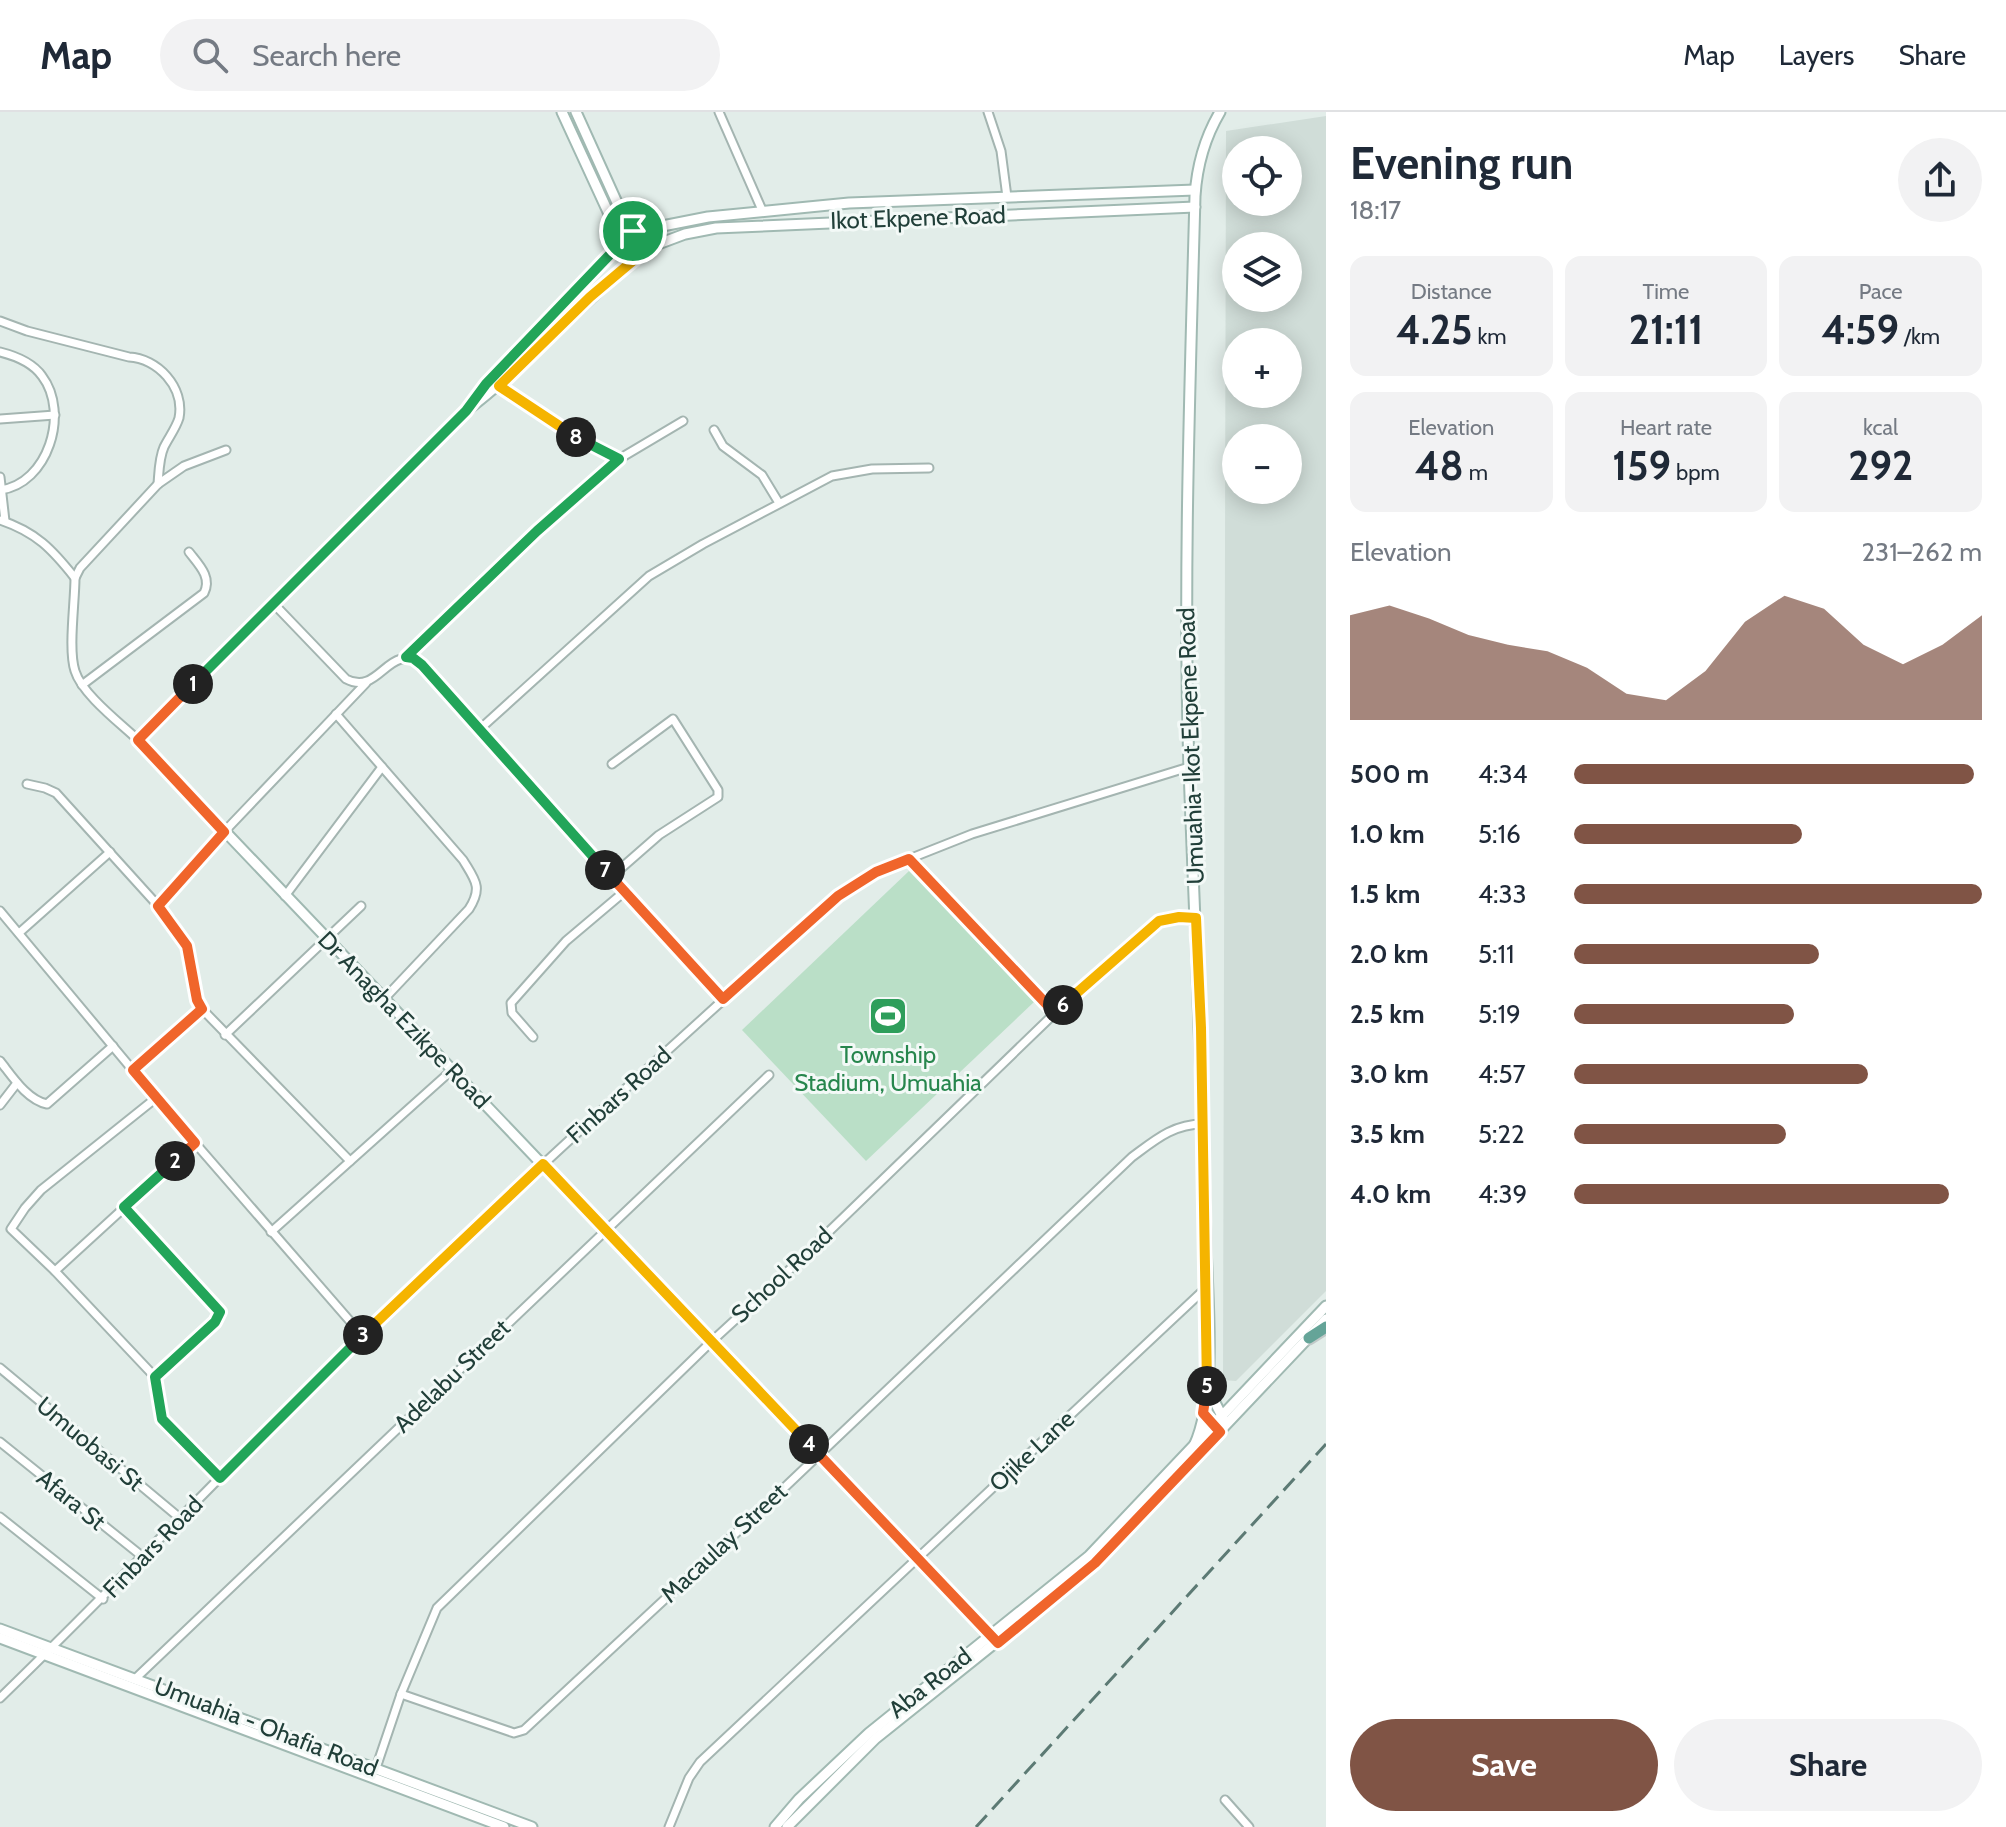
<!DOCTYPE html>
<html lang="en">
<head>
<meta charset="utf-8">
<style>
	body { margin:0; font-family:Cabin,sans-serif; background:#f2f2f3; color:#1f2937; height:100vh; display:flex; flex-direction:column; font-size:30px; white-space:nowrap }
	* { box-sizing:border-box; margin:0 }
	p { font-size:26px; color:#747a83 }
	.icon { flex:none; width:44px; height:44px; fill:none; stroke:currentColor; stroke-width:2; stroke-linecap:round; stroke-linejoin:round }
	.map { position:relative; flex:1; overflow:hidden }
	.sheet { display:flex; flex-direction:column; background:#fff; width:680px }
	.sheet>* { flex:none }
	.tools { position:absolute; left:1222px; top:24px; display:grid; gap:16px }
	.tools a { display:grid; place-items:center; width:80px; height:80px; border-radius:50%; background:#fff; box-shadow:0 4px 20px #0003; font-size:40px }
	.pin { position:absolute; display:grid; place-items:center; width:68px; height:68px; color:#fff; margin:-34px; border:4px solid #fff; border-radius:50%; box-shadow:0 2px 8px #0007 }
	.km { position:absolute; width:40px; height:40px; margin:-20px; border-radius:50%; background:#222; color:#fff; font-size:22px; line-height:40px; text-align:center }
	.round { display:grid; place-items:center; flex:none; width:84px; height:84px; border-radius:42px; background:#f2f2f3 }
	.summary { display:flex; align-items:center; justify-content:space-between; height:136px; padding:0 24px }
	h1 { font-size:44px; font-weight:800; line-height:60px }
	.figures { display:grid; grid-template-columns:repeat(3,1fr); gap:12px; height:136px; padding:8px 24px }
	.figures div { display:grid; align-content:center; border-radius:16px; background:#f2f2f3; text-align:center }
	.figures b { font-size:40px; font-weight:800 }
	.figures small { font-size:22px; font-weight:400 }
	.figures p { font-size:22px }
	.chart { height:224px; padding:16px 24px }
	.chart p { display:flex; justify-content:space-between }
	.chart svg { width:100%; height:144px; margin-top:8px; fill:#805445; opacity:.7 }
	.primary-button { display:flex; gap:16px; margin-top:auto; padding:16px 24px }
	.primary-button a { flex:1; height:92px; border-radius:48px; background:#805445; color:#fff; font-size:32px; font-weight:800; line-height:92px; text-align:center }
	.primary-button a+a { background:#f2f2f3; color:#1f2937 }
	ul { padding:0 24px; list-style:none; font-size:26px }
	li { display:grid; grid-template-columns:128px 96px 1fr; align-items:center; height:60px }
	li i { height:20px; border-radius:10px; background:#805445 }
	header { display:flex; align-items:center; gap:48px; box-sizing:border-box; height:112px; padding:0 40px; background:#fff; border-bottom:2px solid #e0e1e3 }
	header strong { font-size:38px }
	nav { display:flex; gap:44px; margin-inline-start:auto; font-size:28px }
	.search { width:560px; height:72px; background:#f2f2f3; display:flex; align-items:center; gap:20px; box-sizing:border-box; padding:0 28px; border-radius:44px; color:#747a83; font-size:30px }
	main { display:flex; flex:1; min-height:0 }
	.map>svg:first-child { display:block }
	.built { fill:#d0ddd8; fill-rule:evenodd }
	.green { fill:#badfc7 }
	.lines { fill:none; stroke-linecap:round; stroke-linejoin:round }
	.street-casing { stroke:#a4b5b1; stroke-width:11 }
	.secondary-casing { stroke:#a0b9b2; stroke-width:13 }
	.primary-casing { stroke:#c1c9c8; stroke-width:15 }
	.street { stroke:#fff; stroke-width:7 }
	.secondary { stroke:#fff; stroke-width:9 }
	.primary { stroke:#65a498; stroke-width:11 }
	.rail { stroke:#5c7a74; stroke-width:3; stroke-dasharray:16 8; stroke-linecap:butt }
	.split-1-casing { stroke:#fff; stroke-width:16 }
	.split-2-casing { stroke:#fff; stroke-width:16 }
	.split-3-casing { stroke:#fff; stroke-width:16 }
	.split-4-casing { stroke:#fff; stroke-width:16 }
	.split-5-casing { stroke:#fff; stroke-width:16 }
	.split-6-casing { stroke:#fff; stroke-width:16 }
	.split-7-casing { stroke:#fff; stroke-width:16 }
	.split-8-casing { stroke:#fff; stroke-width:16 }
	.split-9-casing { stroke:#fff; stroke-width:16 }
	.split-1 { stroke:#22a559; stroke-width:10 }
	.split-2 { stroke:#f0652b; stroke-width:10 }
	.split-3 { stroke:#22a559; stroke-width:10 }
	.split-4 { stroke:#f5b400; stroke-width:10 }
	.split-5 { stroke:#f0652b; stroke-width:10 }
	.split-6 { stroke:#f5b400; stroke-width:10 }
	.split-7 { stroke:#f0652b; stroke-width:10 }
	.split-8 { stroke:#22a559; stroke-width:10 }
	.split-9 { stroke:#f5b400; stroke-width:10 }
	.labels { text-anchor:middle; stroke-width:6; stroke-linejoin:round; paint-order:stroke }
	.street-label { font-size:24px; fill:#213f39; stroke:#f3f9f7 }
	.leisure-label { font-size:24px; fill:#27864d; stroke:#f3f9f7 }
</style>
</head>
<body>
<header>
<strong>Map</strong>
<div class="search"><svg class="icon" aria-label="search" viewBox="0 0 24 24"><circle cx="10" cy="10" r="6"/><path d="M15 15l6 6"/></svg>Search here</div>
<nav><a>Map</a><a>Layers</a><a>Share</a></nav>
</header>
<main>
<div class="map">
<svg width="1326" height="1715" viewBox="0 0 1326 1715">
	<rect width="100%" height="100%" fill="#e2ede9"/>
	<!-- built -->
	<path class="built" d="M1326 4V1179L1236 1269 1223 1268 1226 19ZM1236 38H1288V90H1236ZM1236 134H1288V186H1236ZM1236 230H1288V282H1236ZM1236 326H1288V378H1236Z"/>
	<!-- green -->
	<polygon class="green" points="909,759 1034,890 866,1049 742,918"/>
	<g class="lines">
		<defs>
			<g id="street">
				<polyline points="719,0 762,98"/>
				<polyline points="988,0 1001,39 1007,85"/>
				<path d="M0 209 27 219 129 245C157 246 185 275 179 306 176 316 169 325 164 335 159 346 159 360 158 372"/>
				<path d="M0 240C16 244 32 250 42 264 70 301 48 372 0 378"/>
				<polyline points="499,274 591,334 619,347 683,309"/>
				<polyline points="0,307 55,303"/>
				<polyline points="714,318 723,334 762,363 779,391"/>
				<polyline points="0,365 5,409"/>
				<path d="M0 408C36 420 52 437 75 466"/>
				<path d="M273 491 346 567C380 585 388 528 422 553L723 887"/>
				<polyline points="406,545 537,419 619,347"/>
				<path d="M82 573 204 481C212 465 199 453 189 440"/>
				<path d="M336 602 463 748C475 768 483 775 469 797L384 887"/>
				<polyline points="481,616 649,464 703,432 832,364 872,357 929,356"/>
				<path d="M138 628C120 611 82 582 75 559 68 538 75 490 75 466L80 456 158 372 184 354 226 338"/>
				<polyline points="27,672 45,676 56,681 171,808 182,825 187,834 197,888 202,897 350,1049"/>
				<polyline points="909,747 1055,901"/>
				<polyline points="611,765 659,723 718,685 718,678 673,607 612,652"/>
				<polyline points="285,784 382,655"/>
				<polyline points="158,794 224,720 366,571"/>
				<polyline points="0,799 156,986 362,1223"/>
				<polyline points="19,821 110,740"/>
				<polyline points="225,923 361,794"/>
				<polyline points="533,925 512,901 511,891 566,829 624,780"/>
				<path d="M0 949C12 964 27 988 47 992L113 934"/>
				<polyline points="133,958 202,897"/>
				<polyline points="156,986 41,1078 25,1096 11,1117 55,1159 155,1265 162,1307 220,1366"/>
				<polyline points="0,993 17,971"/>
				<polyline points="124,1095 220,1200 215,1210 155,1265"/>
				<polyline points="271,1120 452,958"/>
				<polyline points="55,1159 195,1031"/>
				<polyline points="0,1256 181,1407"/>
				<polyline points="0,1330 143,1445"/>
				<polyline points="0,1405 103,1487"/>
				<polyline points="136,1566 769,963"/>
				<path d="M401 1582 514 1621 524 1618 763 1396 1132 1045C1155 1028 1173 1012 1203 1012"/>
				<path d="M0 1586C123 1467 240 1342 363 1223 517 1073 678 929 838 784L876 760 972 722 1189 655"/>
				<polyline points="376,1656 401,1582 437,1496 711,1230 785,1162 1055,901 1159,809 1179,805 1196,806"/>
				<polyline points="1225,1688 1249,1715"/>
				<polyline points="669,1715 689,1666 700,1650 1207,1175"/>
			</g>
			<g id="secondary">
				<polyline points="562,0 621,128"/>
				<polyline points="576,0 619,95 633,119"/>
				<polyline points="637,119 708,105 849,91 1195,78"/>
				<polyline points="645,137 685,122 716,116 1195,95"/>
				<path d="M637 145C578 195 527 252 466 299L138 628 998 1531"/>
				<polyline points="473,290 486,272 620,132 623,123 637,119 642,122 646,132 641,142 632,145 624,141 620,132"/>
				<polyline points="1208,1277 1225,1310"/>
				<path d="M1194 1334C1218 1282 1207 1187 1206 1129 1202 971 1195 814 1189 657 1183 466 1190 275 1195 84 1197 53 1204 27 1220 0"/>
				<polyline points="0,1517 532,1715"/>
				<polyline points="0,1526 504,1715"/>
				<polyline points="775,1715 799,1687 869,1621 1089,1444 1326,1194"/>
				<polyline points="787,1715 875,1627 1095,1451 1326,1207"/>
			</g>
			<polyline id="primary" points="1309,1226 1326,1215"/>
		</defs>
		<!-- street casing -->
		<use href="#street" class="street-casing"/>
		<!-- secondary casing -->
		<use href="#secondary" class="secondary-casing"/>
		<!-- primary casing -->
		<use href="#primary" class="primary-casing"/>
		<!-- street -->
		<use href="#street" class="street"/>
		<!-- secondary -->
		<use href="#secondary" class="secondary"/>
		<!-- primary -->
		<use href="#primary" class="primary"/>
		<!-- rail -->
		<polyline class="rail" points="976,1715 1326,1332"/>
	</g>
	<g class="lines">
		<defs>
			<polyline id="split-1" points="193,572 466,299 486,272 620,132 623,123 633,119"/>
			<polyline id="split-2" points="175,1049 195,1031 133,958 202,897 197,888 187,834 158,794 224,720 138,628 193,572"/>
			<polyline id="split-3" points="175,1049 124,1095 220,1200 215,1210 155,1265 162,1307 220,1366 363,1223"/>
			<polyline id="split-4" points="363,1223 543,1052 809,1332"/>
			<polyline id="split-5" points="809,1332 998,1531 1095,1451 1220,1320 1203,1301 1207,1274"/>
			<polyline id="split-6" points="1063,893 1159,809 1179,805 1196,806 1201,916 1207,1274"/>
			<polyline id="split-7" points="605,758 723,887 838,784 876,760 909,747 1055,901 1063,893"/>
			<polyline id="split-8" points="576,325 619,347 537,419 406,545 413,546 422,553 605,758"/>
			<polyline id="split-9" points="576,325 499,274 590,185 641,142 645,137 645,127 633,119"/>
		</defs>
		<!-- split-1 casing -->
		<use href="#split-1" class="split-1-casing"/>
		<!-- split-2 casing -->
		<use href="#split-2" class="split-2-casing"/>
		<!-- split-3 casing -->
		<use href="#split-3" class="split-3-casing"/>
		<!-- split-4 casing -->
		<use href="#split-4" class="split-4-casing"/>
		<!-- split-5 casing -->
		<use href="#split-5" class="split-5-casing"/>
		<!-- split-6 casing -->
		<use href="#split-6" class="split-6-casing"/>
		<!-- split-7 casing -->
		<use href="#split-7" class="split-7-casing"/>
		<!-- split-8 casing -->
		<use href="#split-8" class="split-8-casing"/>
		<!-- split-9 casing -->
		<use href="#split-9" class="split-9-casing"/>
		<!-- split-1 -->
		<use href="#split-1" class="split-1"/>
		<!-- split-2 -->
		<use href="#split-2" class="split-2"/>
		<!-- split-3 -->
		<use href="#split-3" class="split-3"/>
		<!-- split-4 -->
		<use href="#split-4" class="split-4"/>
		<!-- split-5 -->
		<use href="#split-5" class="split-5"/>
		<!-- split-6 -->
		<use href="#split-6" class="split-6"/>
		<!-- split-7 -->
		<use href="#split-7" class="split-7"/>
		<!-- split-8 -->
		<use href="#split-8" class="split-8"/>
		<!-- split-9 -->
		<use href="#split-9" class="split-9"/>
	</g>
	<!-- icons -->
	<defs>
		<symbol id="stadium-square" viewBox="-11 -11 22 22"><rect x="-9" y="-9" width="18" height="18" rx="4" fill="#2e9e5b" stroke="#f3f9f7"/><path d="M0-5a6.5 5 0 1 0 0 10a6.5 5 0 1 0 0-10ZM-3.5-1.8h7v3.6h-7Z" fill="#fff"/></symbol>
	</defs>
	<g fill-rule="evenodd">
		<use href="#stadium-square" x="866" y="882" width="44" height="44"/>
	</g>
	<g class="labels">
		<!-- street labels -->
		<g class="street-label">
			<text transform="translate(918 106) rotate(-2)" y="8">Ikot Ekpene Road</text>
			<text transform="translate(1191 634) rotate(-92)" y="8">Umuahia-Ikot Ekpene Road</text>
			<text transform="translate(404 908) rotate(46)" y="8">Dr Anagha Ezikpe Road</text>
			<text transform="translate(619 983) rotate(-42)" y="8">Finbars Road</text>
			<text transform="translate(782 1163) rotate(-43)" y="8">School Road</text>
			<text transform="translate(452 1264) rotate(-44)" y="8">Adelabu Street</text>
			<text transform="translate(90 1332) rotate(40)" y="8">Umuobasi St</text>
			<text transform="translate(1032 1339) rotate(-43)" y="8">Ojike Lane</text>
			<text transform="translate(71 1388) rotate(39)" y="8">Afara St</text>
			<text transform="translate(724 1431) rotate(-43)" y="8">Macaulay Street</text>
			<text transform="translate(153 1435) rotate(-46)" y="8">Finbars Road</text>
			<text transform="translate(930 1571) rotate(-38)" y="8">Aba Road</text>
			<text transform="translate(266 1615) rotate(21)" y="8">Umuahia - Ohafia Road</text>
		</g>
		<!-- leisure labels -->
		<g class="leisure-label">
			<text x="888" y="951">Township<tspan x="888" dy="28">Stadium, Umuahia</tspan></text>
		</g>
	</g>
</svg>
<div class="tools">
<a><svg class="icon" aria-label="locate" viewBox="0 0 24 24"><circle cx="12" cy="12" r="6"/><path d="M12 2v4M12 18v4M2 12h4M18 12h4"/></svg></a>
<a><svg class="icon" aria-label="layers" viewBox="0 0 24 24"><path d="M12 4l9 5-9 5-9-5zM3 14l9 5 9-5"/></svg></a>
<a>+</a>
<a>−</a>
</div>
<div class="pin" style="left:633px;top:119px;background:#1e9e55"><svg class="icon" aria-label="arrive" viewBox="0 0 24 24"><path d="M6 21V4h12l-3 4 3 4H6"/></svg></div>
<b class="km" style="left:193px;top:572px">1</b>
<b class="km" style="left:175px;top:1049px">2</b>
<b class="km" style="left:363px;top:1223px">3</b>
<b class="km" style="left:809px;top:1332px">4</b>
<b class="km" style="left:1207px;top:1274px">5</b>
<b class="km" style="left:1063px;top:893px">6</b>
<b class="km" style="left:605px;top:758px">7</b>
<b class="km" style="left:576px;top:325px">8</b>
</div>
<section class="sheet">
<div class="summary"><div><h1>Evening run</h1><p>18:17</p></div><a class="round"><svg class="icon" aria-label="share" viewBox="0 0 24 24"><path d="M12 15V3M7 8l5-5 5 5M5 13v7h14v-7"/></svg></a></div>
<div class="figures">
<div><p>Distance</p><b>4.25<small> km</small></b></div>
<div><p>Time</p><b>21:11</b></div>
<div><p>Pace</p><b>4:59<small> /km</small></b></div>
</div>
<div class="figures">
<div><p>Elevation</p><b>48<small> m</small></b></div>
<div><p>Heart rate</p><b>159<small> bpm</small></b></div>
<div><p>kcal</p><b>292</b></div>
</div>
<div class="chart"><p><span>Elevation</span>231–262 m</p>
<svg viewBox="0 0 160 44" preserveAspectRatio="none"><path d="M0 44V12L10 9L20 13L30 18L40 21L50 23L60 28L70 36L80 38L90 29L100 14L110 6L120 10L130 21L140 27L150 21L160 12V44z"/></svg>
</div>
<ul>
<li><b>500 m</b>4:34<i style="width:98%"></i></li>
<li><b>1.0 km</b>5:16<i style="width:56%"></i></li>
<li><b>1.5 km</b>4:33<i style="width:100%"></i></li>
<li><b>2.0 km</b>5:11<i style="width:60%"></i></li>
<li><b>2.5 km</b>5:19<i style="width:54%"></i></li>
<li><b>3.0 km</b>4:57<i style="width:72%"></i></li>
<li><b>3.5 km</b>5:22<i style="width:52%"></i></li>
<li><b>4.0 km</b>4:39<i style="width:92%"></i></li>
</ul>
<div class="primary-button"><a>Save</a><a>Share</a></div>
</section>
</main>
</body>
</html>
